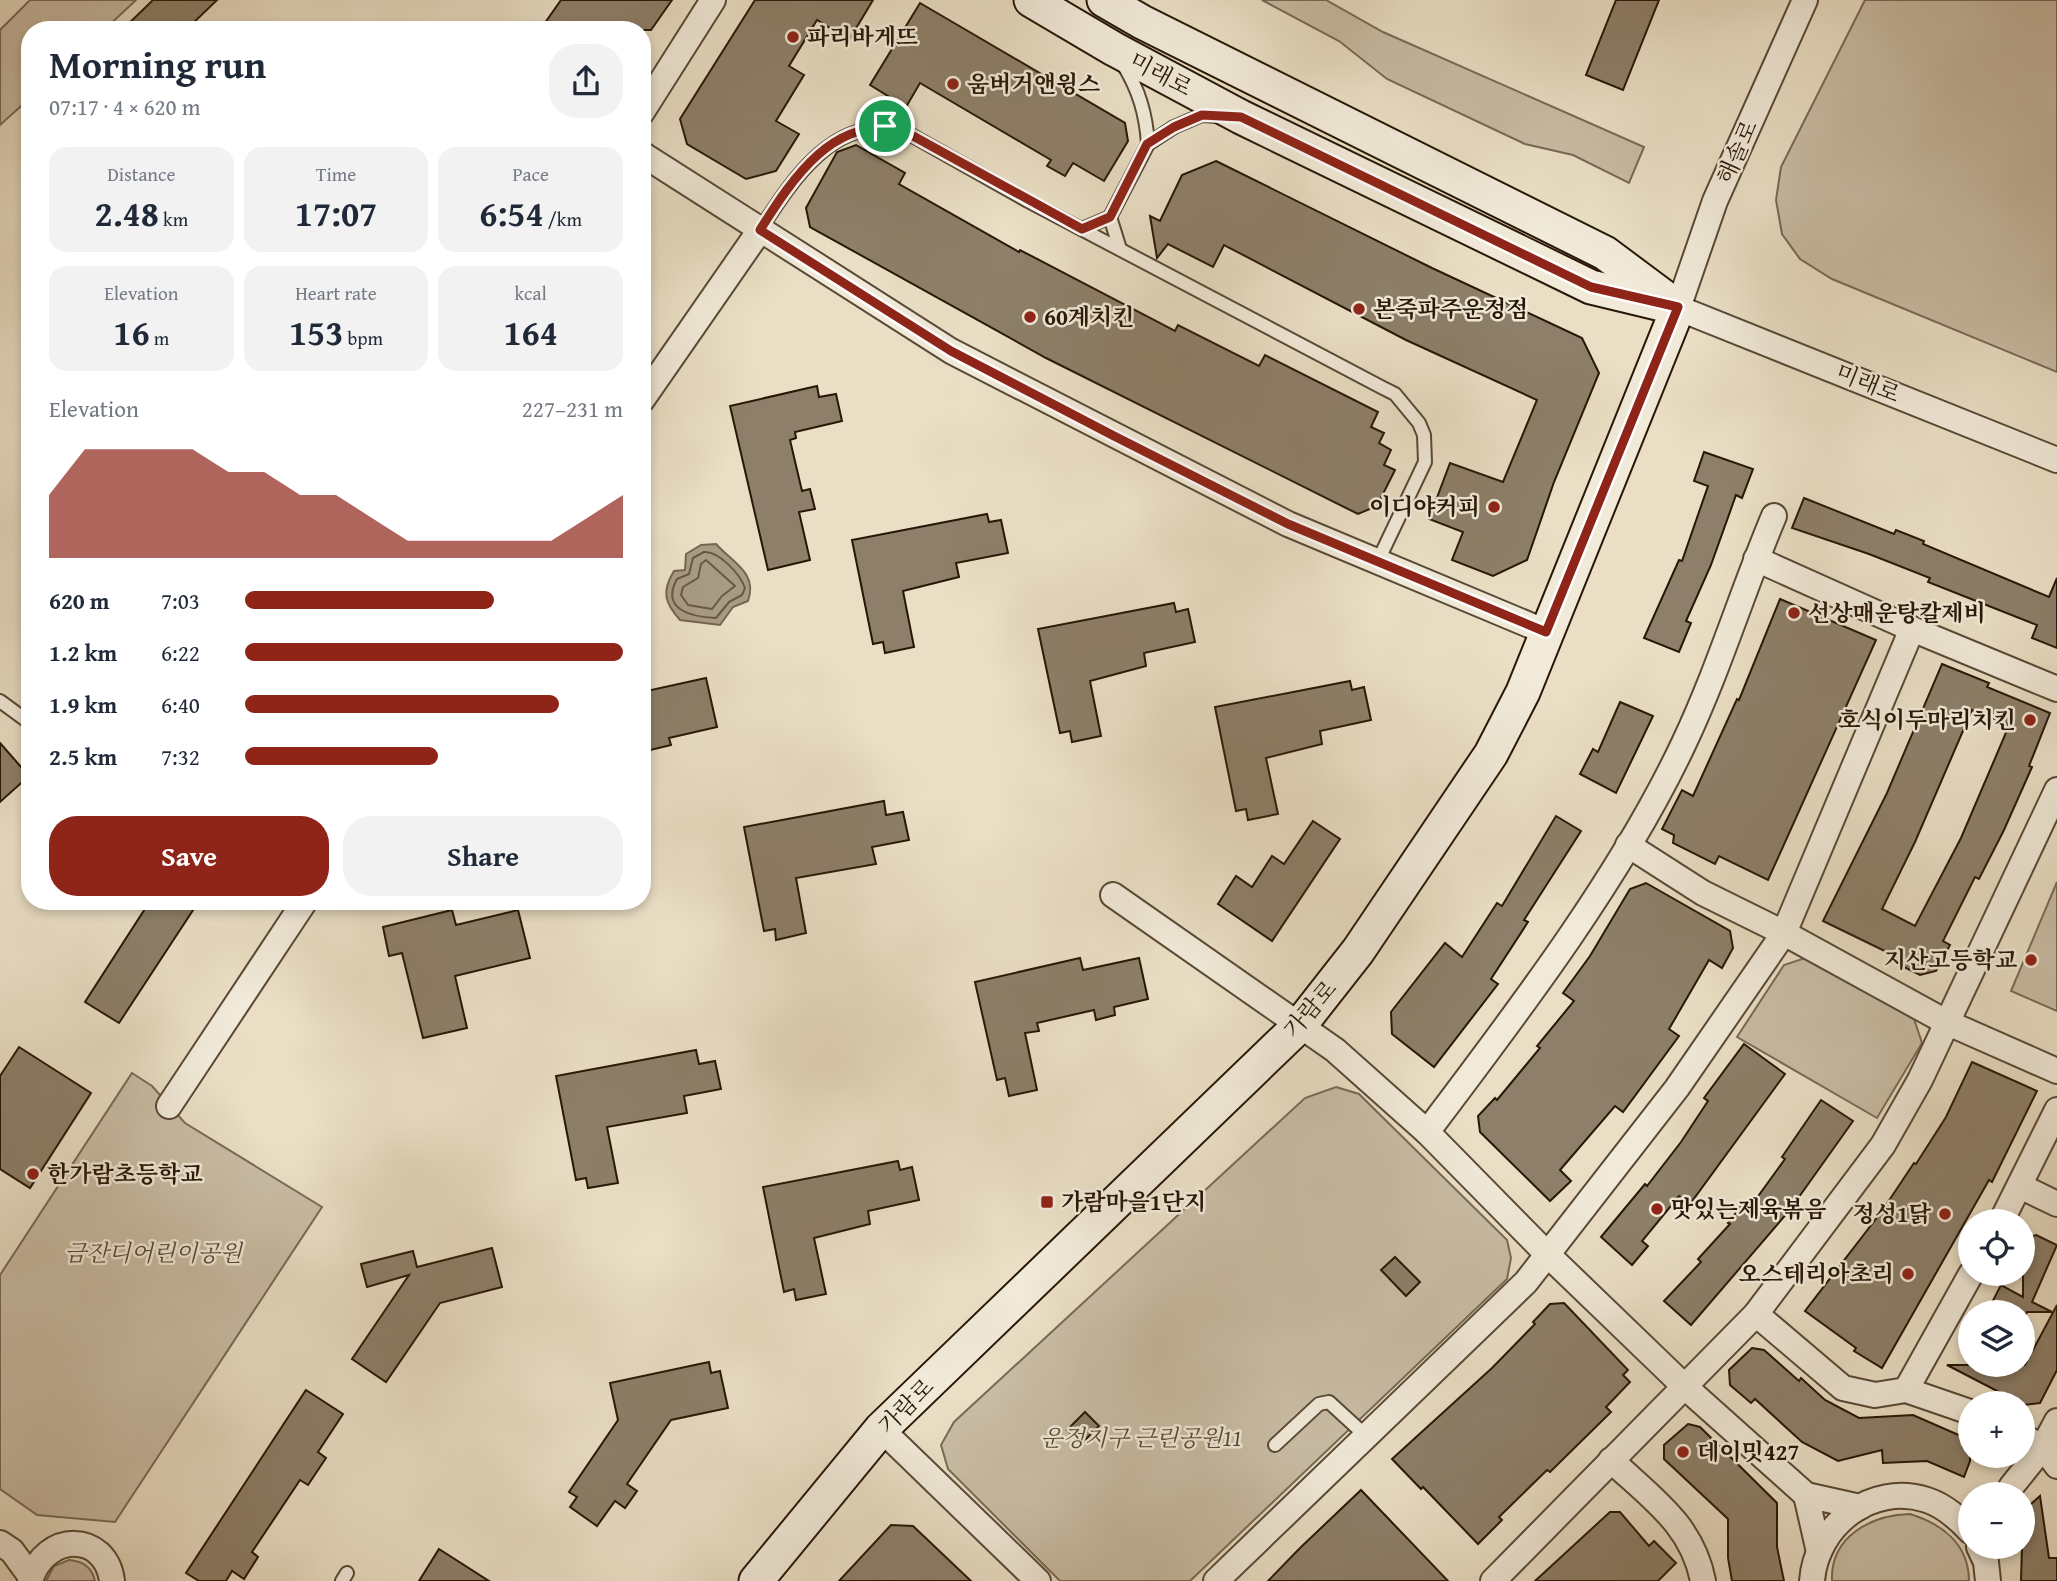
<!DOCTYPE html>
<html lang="en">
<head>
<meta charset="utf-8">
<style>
	body { margin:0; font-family:"Gentium Book Plus","Noto Serif KR",serif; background:#f2f2f3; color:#1f2937; height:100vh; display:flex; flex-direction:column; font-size:26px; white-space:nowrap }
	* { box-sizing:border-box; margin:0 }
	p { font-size:23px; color:#747a83 }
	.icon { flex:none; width:38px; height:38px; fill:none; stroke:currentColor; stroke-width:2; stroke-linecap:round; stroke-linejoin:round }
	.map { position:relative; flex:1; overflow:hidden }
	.drawer { position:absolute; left:21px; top:21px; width:630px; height:889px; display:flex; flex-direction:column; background:#fff; border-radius:28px; box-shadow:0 4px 10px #0003 }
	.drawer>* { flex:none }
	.tools { position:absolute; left:1958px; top:1209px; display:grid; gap:14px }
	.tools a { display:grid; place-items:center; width:77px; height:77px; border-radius:50%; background:#fff; box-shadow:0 4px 10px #0003; font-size:35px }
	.pin { position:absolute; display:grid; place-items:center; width:60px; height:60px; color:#fff; margin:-30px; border:4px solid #fff; border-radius:50%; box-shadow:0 2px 7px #0007 }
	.round { display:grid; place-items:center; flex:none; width:74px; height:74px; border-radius:28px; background:#f2f2f3 }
	.headline { display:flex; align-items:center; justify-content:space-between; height:119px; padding:0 28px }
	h1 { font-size:38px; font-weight:700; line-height:52px }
	.metrics { display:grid; grid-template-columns:repeat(3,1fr); gap:10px; height:119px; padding:7px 28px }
	.metrics div { display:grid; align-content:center; border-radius:18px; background:#f2f2f3; text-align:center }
	.metrics b { font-size:35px; font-weight:700 }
	.metrics small { font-size:19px; font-weight:400 }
	.metrics p { font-size:19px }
	.chart { height:196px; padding:14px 28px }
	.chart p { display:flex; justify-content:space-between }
	.chart svg { width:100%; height:126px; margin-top:7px; fill:#8f2418; opacity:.7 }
	.button { display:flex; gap:14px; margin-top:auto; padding:14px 28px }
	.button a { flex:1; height:80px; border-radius:28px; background:#8f2418; color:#fff; font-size:28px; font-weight:700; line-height:80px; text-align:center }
	.button a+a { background:#f2f2f3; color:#1f2937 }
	ul { padding:0 28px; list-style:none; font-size:23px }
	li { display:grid; grid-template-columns:112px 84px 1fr; align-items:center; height:52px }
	li i { height:18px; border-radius:9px; background:#8f2418 }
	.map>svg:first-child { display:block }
	.green { fill:#c9bda5; stroke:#786a56; stroke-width:2 }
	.water { fill:#a89b84; stroke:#756652; stroke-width:2 }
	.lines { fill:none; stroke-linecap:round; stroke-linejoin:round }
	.shore { stroke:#685945; stroke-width:2 }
	.building { fill:#8d7f69; stroke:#281706; stroke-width:2; fill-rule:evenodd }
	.lane-casing { stroke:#584936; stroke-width:16 }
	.street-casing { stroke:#584936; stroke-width:28 }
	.secondary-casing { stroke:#281706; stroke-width:37 }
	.lane { stroke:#f1ead9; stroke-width:12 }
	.street { stroke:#f1ead9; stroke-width:24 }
	.secondary { stroke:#f1ead9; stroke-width:33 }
	.route-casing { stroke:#fff; stroke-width:14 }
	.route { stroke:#8f2418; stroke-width:9 }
	.poi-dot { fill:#8f2418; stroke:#f1ead9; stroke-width:2.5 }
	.labels { text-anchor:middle; stroke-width:5; stroke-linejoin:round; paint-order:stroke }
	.poi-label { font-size:23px; font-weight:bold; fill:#281706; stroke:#f1ead9; text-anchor:start }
	.street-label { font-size:23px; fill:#281706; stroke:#f1ead9 }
	.park-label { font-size:23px; font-style:italic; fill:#584936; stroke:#f1ead9 }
</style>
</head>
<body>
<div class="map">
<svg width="2057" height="1581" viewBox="0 0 2057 1581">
	<rect width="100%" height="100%" fill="#eadfc5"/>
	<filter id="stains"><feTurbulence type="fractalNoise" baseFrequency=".00286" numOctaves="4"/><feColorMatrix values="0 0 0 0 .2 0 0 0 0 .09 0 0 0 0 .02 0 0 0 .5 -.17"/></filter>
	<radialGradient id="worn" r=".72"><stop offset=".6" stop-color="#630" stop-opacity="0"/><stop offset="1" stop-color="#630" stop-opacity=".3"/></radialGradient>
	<!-- green -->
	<g class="green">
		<polygon points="30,0 136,0 104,30 30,30 30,98 0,125 0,30"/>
		<polygon points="1262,0 1326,0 1383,32 1644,147 1629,183 1573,155 1525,144 1387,79 1339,41"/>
		<polygon points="1865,0 2057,0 2057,372 1832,279 1800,259 1782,234 1776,200 1781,167"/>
		<polygon points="2057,882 2057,1011 2011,991"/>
		<polygon points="1805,958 1914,1019 1922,1043 1877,1118 1737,1037 1784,965"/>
		<polygon points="132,1073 152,1086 185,1123 322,1207 115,1522 37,1515 0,1489 0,1275"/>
		<polygon points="1336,1087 1359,1094 1507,1240 1511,1258 1507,1279 1190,1581 1060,1581 948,1469 941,1445 954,1422 1305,1098"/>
		<path d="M1910 1514C1942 1524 1969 1544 1969 1581H1832C1830 1536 1872 1515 1910 1514Z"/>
		<path d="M69 1560C83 1561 92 1567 95 1581H46L54 1566Z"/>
	</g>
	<!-- water -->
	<path class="water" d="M716 544C733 563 758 573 748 601L733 607 720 625 680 620C665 603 661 592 674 571L685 570 686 554 701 545Z"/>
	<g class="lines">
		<!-- shore -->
		<g class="shore">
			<path d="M704 552C719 551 740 574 745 588L742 595 729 602 716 618C692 617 660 610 677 579L689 574 693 558Z"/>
			<polygon points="706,560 735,586 722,596 712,609 688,605 681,595 683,587 698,578 701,564"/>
		</g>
	</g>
	<!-- building -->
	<g class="building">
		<polygon points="153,0 217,0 186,30 122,30"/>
		<polygon points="561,0 672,0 651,30 540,30"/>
		<polygon points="755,0 873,0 849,40 817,20 789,66 804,75 776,121 799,134 776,171 746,179 687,144 680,119"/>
		<polygon points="1616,0 1659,0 1623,90 1586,75"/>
		<polygon points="920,3 1125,123 1128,141 1104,181 1073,163 1065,176 1047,166 1051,160 920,83 906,107 870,85"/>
		<polygon points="856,145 905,173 899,184 1019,252 1020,250 1175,331 1178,325 1259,366 1265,355 1378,412 1371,427 1384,433 1379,443 1391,450 1384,465 1395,470 1377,506 1358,514 1046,358 810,227 806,208 837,152"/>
		<polygon points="1216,161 1432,268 1582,338 1599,373 1554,482 1527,560 1493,576 1452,560 1463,532 1429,519 1450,463 1503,482 1537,400 1406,340 1224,245 1213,267 1168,244 1157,258 1150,216 1160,221 1182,175"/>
		<polygon points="817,386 819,397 836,394 842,421 795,432 796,438 790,440 802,491 810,489 815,509 799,512 810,560 768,570 730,406"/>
		<polygon points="1704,452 1753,469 1742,498 1736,495 1711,565 1686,621 1691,623 1679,652 1644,638 1679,560 1682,561 1708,486 1694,481"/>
		<polygon points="1804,498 1894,534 1896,530 1924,541 1923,544 2049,597 2057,578 2057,648 2032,638 2037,625 1928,582 1930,578 1869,554 1792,528"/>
		<polygon points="987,514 989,522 1001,520 1008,553 956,563 959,577 903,591 914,647 885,653 883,642 873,644 852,540"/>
		<polygon points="1780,599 1876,640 1768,880 1719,856 1715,864 1673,843 1674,835 1662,829 1682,790 1693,796 1737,699 1739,700"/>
		<polygon points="1174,603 1176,612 1188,609 1195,642 1144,653 1146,666 1090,681 1101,736 1072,742 1070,731 1060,733 1038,629"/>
		<path d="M1942 664 1989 683 1987 687 2050 713 2029 766 2032 767 2004 830 1979 879 1975 877 1943 941 1950 945 1936 971 1920 975 1890 960 1893 955 1823 921 1887 793ZM1972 710 2008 724V728L1961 838 1915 926 1882 909 1915 842Z"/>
		<polygon points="706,678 717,727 669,738 671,745 642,752 642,692"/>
		<polygon points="1350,681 1352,690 1364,687 1371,720 1320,731 1322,744 1266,758 1278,814 1248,820 1246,809 1236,811 1215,707"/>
		<polygon points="1620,702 1653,716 1616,793 1580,774 1593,749 1598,752"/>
		<polygon points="0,743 29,776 0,802"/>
		<polygon points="884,801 886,815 903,812 909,840 872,847 876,864 796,878 806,933 776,940 775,929 764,931 744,827"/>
		<polygon points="1556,816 1581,831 1524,920 1528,922 1491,979 1498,984 1434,1067 1392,1034 1391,1012 1445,943 1462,957 1497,903 1502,906"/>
		<polygon points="1313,821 1340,839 1272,941 1218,904 1236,876 1252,887 1272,856 1284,864"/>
		<polygon points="1646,883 1730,931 1733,948 1722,968 1709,960 1669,1029 1679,1036 1623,1112 1615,1106 1560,1170 1571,1181 1550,1201 1480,1132 1478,1116 1495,1098 1497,1100 1540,1048 1537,1046 1574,1001 1563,993 1590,956 1630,889"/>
		<polygon points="150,901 199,901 119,1023 85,1002"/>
		<polygon points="452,910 456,925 518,910 530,958 455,976 467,1028 423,1038 402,953 389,956 383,927"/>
		<polygon points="1080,958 1083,970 1139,958 1148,999 1114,1007 1115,1015 1096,1020 1094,1010 1037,1023 1039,1031 1025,1033 1037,1090 1009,1096 1005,1078 997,1080 975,982"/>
		<polygon points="1744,1044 1785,1074 1690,1204 1679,1196 1642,1241 1648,1246 1632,1265 1601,1237 1645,1184 1647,1186 1681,1142 1708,1101 1704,1098"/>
		<polygon points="19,1047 91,1093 30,1188 0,1169 0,1076"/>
		<polygon points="696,1050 699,1064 715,1061 721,1089 684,1096 687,1113 607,1127 618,1183 588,1188 586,1178 576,1180 556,1076"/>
		<polygon points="1972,1062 2037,1091 1992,1182 1989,1180 1882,1368 1854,1351 1856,1348 1805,1311 1882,1211 1914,1163 1916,1164 1946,1117"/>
		<polygon points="1821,1100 1853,1121 1789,1211 1691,1325 1664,1301 1701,1262 1698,1259 1730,1224 1728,1223 1745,1201 1751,1206 1785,1159 1782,1157"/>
		<polygon points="898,1161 900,1170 912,1167 919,1200 868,1211 870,1224 814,1238 826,1294 796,1300 794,1289 784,1292 763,1187"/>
		<polygon points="2036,1235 2057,1245 2032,1302 2052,1312 2027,1312 2023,1320 2023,1312 1987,1312 2001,1285 2023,1297 2023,1239"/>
		<polygon points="492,1248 502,1287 440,1303 386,1382 352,1359 409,1275 367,1287 361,1264 413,1251 417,1267"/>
		<polygon points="1395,1257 1420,1282 1406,1296 1381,1270"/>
		<polygon points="1564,1303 1628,1370 1623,1375 1630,1382 1606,1407 1611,1412 1550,1472 1547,1470 1499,1517 1502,1520 1478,1544 1423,1487 1421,1489 1392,1459 1492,1368 1535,1324 1533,1322 1550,1304"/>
		<polygon points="2057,1305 2057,1370 2040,1403 2024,1405 1947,1365 2025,1365"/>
		<polygon points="1752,1348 1764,1350 1799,1381 1801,1378 1825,1400 1859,1418 1913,1415 1970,1440 1970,1461 1964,1477 1927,1461 1883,1463 1882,1450 1838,1461 1802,1442 1755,1399 1751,1403 1730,1385 1729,1370"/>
		<polygon points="709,1362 711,1373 720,1371 728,1408 671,1420 627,1484 637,1491 625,1508 615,1501 597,1526 570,1507 577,1497 569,1492 618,1420 610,1383"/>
		<polygon points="306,1390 343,1414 318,1452 326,1458 308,1485 300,1480 252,1552 258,1557 244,1579 232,1571 226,1581 199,1581 186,1573"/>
		<polygon points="1085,1412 1099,1426 1081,1444 1067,1430"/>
		<polygon points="1688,1424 1700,1427 1777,1503 1777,1547 1784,1581 1732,1581 1728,1558 1728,1519 1664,1459 1664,1445"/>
		<polygon points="1361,1490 1448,1581 1268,1581 1300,1548"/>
		<polygon points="2040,1496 2049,1558 2057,1558 2057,1581 2021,1581 2023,1511"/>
		<polygon points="1610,1512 1620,1512 1649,1546 1654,1541 1676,1563 1658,1581 1535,1581"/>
		<polygon points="891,1525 913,1526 971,1581 839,1581"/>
		<polygon points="439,1549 489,1581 419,1581"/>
	</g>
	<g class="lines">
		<defs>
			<g id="lane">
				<path d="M1123 64C1139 90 1146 114 1148 144"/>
				<polyline points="1110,217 1120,249"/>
				<polyline points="1082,229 1110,217 1148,144 1174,127 1202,115 1216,116"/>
				<path d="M760 230C792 180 835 113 904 131L1028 201 1383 388 1395 394 1419 423 1424 435 1425 462 1377 563"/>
				<polyline points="0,701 30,723"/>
				<polyline points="1275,1445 1319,1404 1329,1402 1365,1435"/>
				<polyline points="342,1581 347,1573"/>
			</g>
			<g id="street">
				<polyline points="1805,0 1715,201 1678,308 2057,460"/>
				<polyline points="642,112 713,0"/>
				<polyline points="642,154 951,351 1288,524 1546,632"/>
				<polyline points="642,400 760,230"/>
				<polyline points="1756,559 1912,629 2057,689"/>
				<polyline points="1628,845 1703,893 1784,933 1946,1022 2057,1071"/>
				<polyline points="1113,895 1335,1050 1427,1132 1547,1254 1684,1386 1806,1495"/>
				<polyline points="169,1106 305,901"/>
				<path d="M1427 1132C1517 1013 1621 877 1684 743 1719 669 1742 592 1774 516"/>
				<polyline points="2020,1186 2057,1204"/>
				<polyline points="2001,1222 2057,1110"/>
				<polyline points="1756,1314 1843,1388 1875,1395 1906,1390 1970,1412"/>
				<polyline points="1906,1390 1971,1274"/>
				<polyline points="881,1429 1038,1581"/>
				<polyline points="2023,1437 2043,1447 2057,1466"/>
				<path d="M1611 1460C1651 1498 1692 1524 1703 1581"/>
				<polyline points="2011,1487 2043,1447 2057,1421"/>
				<polyline points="0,1543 12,1551 31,1577"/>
				<polyline points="1979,1547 1986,1562 1988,1581"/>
				<polyline points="1819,1552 1806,1495 1860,1507"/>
				<path d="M30 1581C45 1531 106 1532 112 1581"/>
				<polyline points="1216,1581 1526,1282 1677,1088 1784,933 1912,629"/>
				<polyline points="1493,1581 1756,1314 1883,1145 1920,1080 2057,790"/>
				<path d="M1812 1581C1816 1525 1872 1482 1927 1500 1945 1506 1958 1518 1970 1531"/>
			</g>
			<g id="secondary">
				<polyline points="1031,0 1114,49 1241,117 1591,287 1678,308"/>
				<polyline points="1104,0 1142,22 1605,253 1668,300"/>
				<polyline points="756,1581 881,1429 1300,1025 1358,951 1491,754 1523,692 1678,308"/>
			</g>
		</defs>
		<!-- lane casing -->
		<use href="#lane" class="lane-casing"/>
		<!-- street casing -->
		<use href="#street" class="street-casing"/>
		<!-- secondary casing -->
		<use href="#secondary" class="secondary-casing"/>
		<!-- lane -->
		<use href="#lane" class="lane"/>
		<!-- street -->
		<use href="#street" class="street"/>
		<!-- secondary -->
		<use href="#secondary" class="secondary"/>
	</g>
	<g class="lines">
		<defs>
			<path id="route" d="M1202 115 1241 117 1591 287 1678 307 1546 632 1288 524 1114 436 951 351 760 230C792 179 835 113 904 131L1082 229 1110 217 1147 144 1174 127Z"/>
		</defs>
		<!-- route casing -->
		<use href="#route" class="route-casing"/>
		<!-- route -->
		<use href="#route" class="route"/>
	</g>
	<!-- markers -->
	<g class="poi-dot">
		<circle cx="793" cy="37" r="7"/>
		<circle cx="953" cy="84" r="7"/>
		<circle cx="1359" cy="309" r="7"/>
		<circle cx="1030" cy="317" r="7"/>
		<circle cx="1494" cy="507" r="7"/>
		<circle cx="1794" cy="613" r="7"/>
		<circle cx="2030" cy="720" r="7"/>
		<circle cx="2031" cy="960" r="7"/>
		<circle cx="33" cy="1174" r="7"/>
		<rect x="1040" y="1195" width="14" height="14" rx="3.5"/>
		<circle cx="1657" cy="1209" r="7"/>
		<circle cx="1945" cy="1214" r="7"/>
		<circle cx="1908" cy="1274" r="7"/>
		<circle cx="1683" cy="1452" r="7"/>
	</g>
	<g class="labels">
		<!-- poi labels -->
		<g class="poi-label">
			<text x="807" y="45">파리바게뜨</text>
			<text x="967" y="92">움버거앤윙스</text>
			<text x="1373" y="317">본죽파주운정점</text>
			<text x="1044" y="325">60계치킨</text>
			<text x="1480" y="515" text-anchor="end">이디야커피</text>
			<text x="1808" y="621">선상매운탕칼제비</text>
			<text x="2016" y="728" text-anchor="end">호식이두마리치킨</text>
			<text x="2017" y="968" text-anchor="end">지산고등학교</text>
			<text x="47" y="1182">한가람초등학교</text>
			<text x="1061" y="1210">가람마을1단지</text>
			<text x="1671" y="1217">맛있는제육볶음</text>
			<text x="1931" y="1222" text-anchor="end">정성1닭</text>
			<text x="1894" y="1282" text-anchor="end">오스테리아초리</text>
			<text x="1697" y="1460">데이밋427</text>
		</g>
		<!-- street labels -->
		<g class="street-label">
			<text transform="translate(1161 74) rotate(28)" y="8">미래로</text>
			<text transform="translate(1737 152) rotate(-66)" y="8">해솔로</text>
			<text transform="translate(1868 383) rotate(22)" y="8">미래로</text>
			<text transform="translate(1310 1009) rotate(-49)" y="8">가람로</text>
			<text transform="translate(906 1406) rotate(-45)" y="8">가람로</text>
		</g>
		<!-- park labels -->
		<g class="park-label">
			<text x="153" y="1261">금잔디어린이공원</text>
			<text x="1141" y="1446">운정지구 근린공원11</text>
		</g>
	</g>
	<rect width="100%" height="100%" filter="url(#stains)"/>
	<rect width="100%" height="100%" fill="url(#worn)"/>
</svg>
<div class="tools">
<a><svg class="icon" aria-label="locate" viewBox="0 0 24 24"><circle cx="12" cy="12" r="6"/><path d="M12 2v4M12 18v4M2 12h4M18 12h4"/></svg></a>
<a><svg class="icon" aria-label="layers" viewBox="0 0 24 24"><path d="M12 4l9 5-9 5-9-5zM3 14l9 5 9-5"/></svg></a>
<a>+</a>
<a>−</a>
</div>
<div class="pin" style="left:885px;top:126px;background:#1e9e55"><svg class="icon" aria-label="arrive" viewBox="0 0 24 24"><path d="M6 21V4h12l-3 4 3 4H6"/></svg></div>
<section class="drawer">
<div class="headline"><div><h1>Morning run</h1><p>07:17 · 4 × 620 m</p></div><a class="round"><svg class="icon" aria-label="share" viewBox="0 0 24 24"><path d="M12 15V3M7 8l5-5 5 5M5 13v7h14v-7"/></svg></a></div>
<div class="metrics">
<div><p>Distance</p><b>2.48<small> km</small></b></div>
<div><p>Time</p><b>17:07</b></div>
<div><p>Pace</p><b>6:54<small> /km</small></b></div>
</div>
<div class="metrics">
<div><p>Elevation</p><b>16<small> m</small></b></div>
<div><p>Heart rate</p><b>153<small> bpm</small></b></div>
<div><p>kcal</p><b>164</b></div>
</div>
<div class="chart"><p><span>Elevation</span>227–231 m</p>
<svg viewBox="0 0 160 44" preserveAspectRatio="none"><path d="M0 44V22L10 6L20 6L30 6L40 6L50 14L60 14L70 22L80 22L90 30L100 38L110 38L120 38L130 38L140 38L150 30L160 22V44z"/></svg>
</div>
<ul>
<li><b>620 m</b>7:03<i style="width:66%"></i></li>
<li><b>1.2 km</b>6:22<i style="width:100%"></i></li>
<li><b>1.9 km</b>6:40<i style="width:83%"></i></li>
<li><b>2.5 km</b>7:32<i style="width:51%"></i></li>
</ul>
<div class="button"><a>Save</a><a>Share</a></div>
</section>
</div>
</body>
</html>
